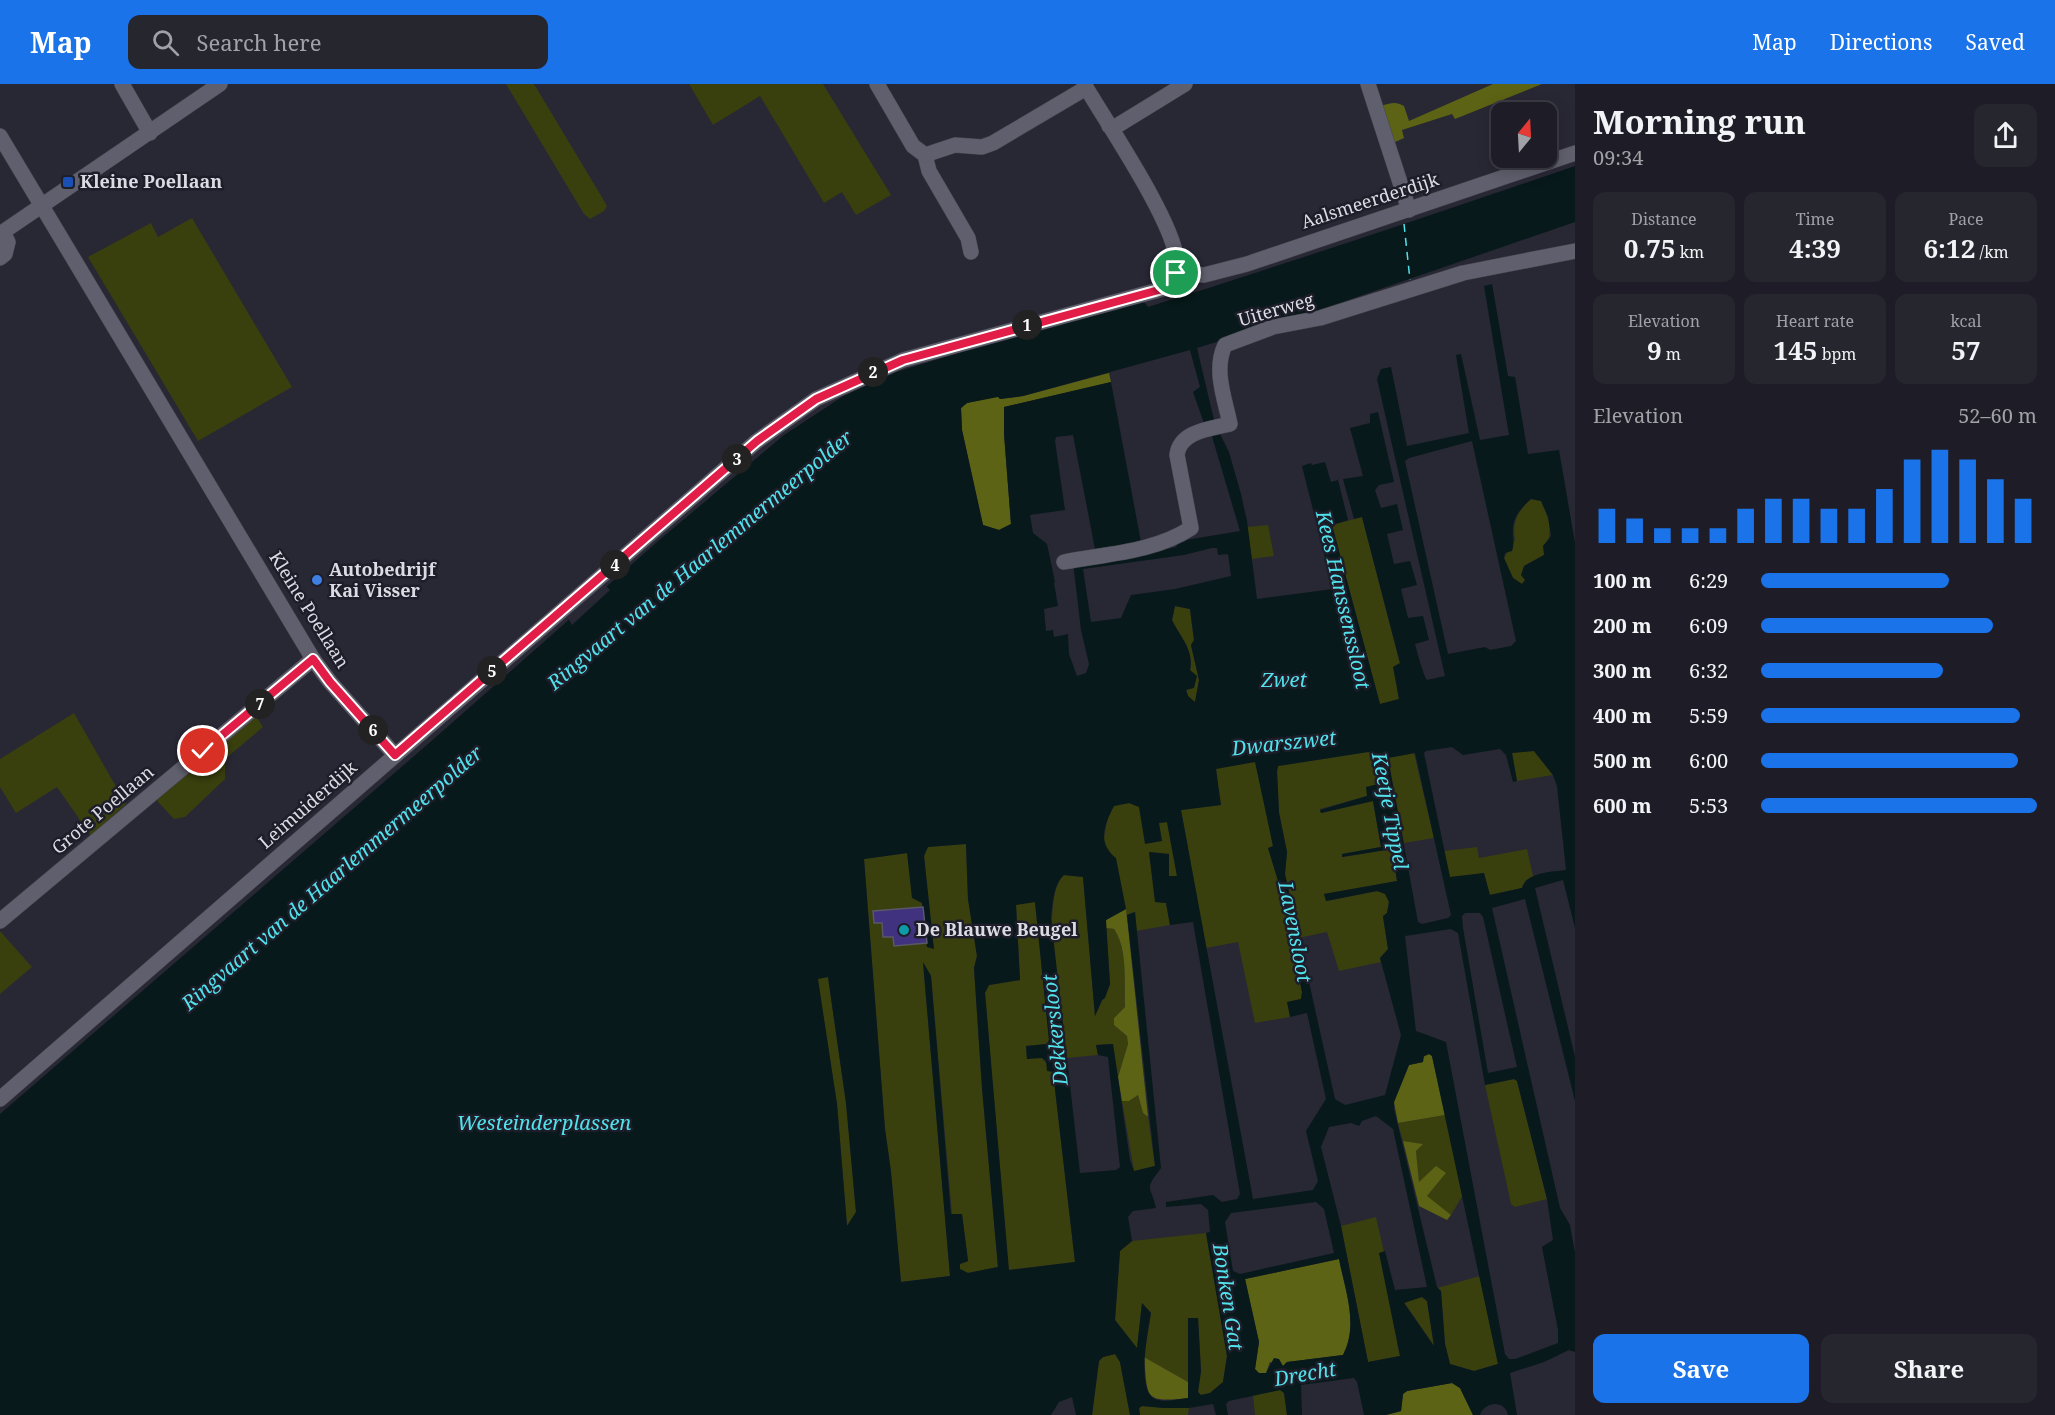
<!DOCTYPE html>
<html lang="en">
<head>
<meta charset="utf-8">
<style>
	body { margin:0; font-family:"Noto Serif",serif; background:#26262f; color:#f1f3f6; height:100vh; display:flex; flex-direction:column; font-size:22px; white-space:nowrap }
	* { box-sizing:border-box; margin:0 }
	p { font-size:20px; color:#a1a2a7 }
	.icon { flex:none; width:33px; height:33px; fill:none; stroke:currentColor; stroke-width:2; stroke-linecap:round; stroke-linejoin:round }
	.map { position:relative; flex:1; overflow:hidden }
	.details { display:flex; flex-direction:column; background:#1e1d27; width:480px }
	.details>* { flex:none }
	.needle { width:39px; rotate:18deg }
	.fabs { position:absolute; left:1491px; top:18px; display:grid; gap:12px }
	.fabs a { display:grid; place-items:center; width:66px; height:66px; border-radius:12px; background:#1e1d27; box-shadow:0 3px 15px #0003,0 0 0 2px #3c3b44; font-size:30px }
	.pin { position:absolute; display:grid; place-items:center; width:51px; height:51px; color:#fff; margin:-26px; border:3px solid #fff; border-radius:50%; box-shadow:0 2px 6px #0007 }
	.km { position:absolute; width:30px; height:30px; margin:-15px; border-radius:50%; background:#222; color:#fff; font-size:16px; line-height:30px; text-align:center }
	.round { display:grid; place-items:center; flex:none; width:63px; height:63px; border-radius:12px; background:#26262f }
	.head { display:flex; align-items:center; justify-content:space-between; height:102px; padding:0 18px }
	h1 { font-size:33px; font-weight:700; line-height:45px }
	.stats { display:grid; grid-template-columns:repeat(3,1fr); gap:9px; height:102px; padding:6px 18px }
	.stats div { display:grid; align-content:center; border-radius:12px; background:#26262f; text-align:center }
	.stats b { font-size:26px; font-weight:700 }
	.stats small { font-size:16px; font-weight:400 }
	.stats p { font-size:16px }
	.chart { height:168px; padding:12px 18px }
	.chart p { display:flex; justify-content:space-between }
	.chart svg { width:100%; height:108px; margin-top:6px; stroke:#1a73e8; stroke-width:6 }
	.cta { display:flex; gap:12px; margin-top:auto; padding:12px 18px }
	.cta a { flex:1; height:69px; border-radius:12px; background:#1a73e8; color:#fff; font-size:24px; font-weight:700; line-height:69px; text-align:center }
	.cta a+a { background:#26262f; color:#f1f3f6 }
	ul { padding:0 18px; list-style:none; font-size:20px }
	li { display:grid; grid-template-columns:96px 72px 1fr; align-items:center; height:45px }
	li i { height:15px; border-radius:8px; background:#1a73e8 }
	header { display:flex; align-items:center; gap:36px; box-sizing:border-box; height:84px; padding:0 30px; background:#1a73e8; color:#fff }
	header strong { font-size:28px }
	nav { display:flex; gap:33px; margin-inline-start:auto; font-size:21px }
	.search { width:420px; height:54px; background:#26262f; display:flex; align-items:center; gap:15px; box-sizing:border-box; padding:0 21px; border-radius:12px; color:#a1a2a7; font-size:22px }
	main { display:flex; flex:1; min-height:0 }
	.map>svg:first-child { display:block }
	.green { fill:#3a3f0e }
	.forest { fill:#5d6314 }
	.water { fill:#07191a; fill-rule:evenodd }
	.pier { fill:#282734 }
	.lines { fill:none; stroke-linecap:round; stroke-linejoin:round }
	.ferry { stroke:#51e2ec; stroke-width:1.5; stroke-dasharray:8 6; stroke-linecap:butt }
	.building { fill:#40327e; stroke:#595866; stroke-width:1.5 }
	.minor-casing { stroke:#46454f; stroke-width:16 }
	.minor { stroke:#5f5f6d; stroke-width:15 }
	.route-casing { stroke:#fff; stroke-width:12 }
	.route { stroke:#e11d48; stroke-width:8 }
	.transit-dot { fill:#1a4fb4; stroke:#1e1e2a; stroke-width:2 }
	.shop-dot { fill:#3f7fe0; stroke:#1e1e2a; stroke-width:2 }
	.culture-dot { fill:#0f9aa8; stroke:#1e1e2a; stroke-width:2 }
	.labels { text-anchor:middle; stroke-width:5; stroke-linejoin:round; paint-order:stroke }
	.poi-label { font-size:18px; font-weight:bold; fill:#dbdbe3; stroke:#1e1e2a; text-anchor:start }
	.street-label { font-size:18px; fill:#dbdbe3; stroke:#1e1e2a }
	.water-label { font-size:20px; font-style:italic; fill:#51e2ec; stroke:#1e1e2a }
</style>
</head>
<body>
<header>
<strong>Map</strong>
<div class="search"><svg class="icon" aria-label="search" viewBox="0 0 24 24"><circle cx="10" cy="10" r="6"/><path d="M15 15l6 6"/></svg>Search here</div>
<nav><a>Map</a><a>Directions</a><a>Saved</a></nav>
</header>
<main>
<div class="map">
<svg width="1575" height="1331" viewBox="0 0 1575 1331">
	<rect width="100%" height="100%" fill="#282734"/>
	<!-- green -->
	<g class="green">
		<polygon points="506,0 534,0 603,115 607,122 604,127 590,135 584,130"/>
		<polygon points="689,0 823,0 891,111 856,131 842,108 824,119 760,12 713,41"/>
		<polygon points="192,134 292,303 198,357 88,173 151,139 158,153"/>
		<path d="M1531 415 1541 417C1552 441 1552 447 1544 471L1524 482 1525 496 1522 500 1513 494 1504 474 1515 456C1512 439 1517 427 1531 415Z"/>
		<polygon points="1362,433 1400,580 1397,606 1399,615 1380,620 1332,441"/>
		<polygon points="1268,441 1274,472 1252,475 1247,443"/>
		<path d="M1175 522 1190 525 1194 557 1191 561 1199 596 1195 618C1179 610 1191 592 1191 579 1191 563 1178 549 1172 536Z"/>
		<polygon points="74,629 126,720 91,752 57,703 16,729 0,703 0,675"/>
		<polygon points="255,631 263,643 225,675 225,695 185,733 174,735 158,718 156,712"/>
		<polygon points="1533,666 1553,691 1517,697 1512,669"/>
		<polygon points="1368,668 1375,669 1382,699 1367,712 1320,725 1321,729 1373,717 1381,763 1342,770 1343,773 1392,765 1397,797 1324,810 1327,817 1377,807 1385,809 1389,818 1387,829 1383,833 1388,865 1380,874 1381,878 1339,887 1327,848 1298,854 1285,790 1287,768 1279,728 1277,687 1278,682"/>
		<polygon points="1414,669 1434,754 1404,759 1388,674"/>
		<polygon points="1255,678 1258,680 1273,763 1268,764 1283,813 1302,908 1301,915 1288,918 1290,933 1255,939 1238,858 1206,864 1181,726 1220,721 1216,684"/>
		<polygon points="1129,719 1139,723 1159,739 1167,738 1177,792 1169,792 1169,770 1149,768 1156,818 1166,819 1170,841 1136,847 1135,828 1127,831 1120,804 1103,759 1108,733 1114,722"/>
		<polygon points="966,760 968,815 977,872 974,884 982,1004 998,1183 968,1189 960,1185 960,1180 968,1177 962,1131 952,1131 931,892 923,879 950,1192 901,1198 891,1088 885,1045 864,775 908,769 912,813 922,819 927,863 933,864 924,772 927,763"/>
		<polygon points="1477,763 1479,774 1527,765 1533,792 1525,797 1522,804 1489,811 1484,789 1450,794 1444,767"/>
		<path d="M1064 791 1083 793 1095 932 1110 900 1106 844 1114 845C1128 865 1124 899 1125 923L1114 934V941L1127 952 1128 960 1118 993 1113 960 1096 961 1098 971 1067 974C1062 938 1038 814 1064 791Z"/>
		<polygon points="1035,818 1049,956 1047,960 1026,962 1027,974 1042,974 1053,988 1075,1178 1008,1186 985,908 989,901 1020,896 1016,820"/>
		<polygon points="0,847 32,883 0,910"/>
		<polygon points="828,893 846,1019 856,1128 847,1142 837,1020 817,894"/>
		<polygon points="1514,995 1517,997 1547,1115 1515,1123 1511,1120 1485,1001"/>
		<polygon points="1138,1011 1143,1029 1148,1033 1155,1082 1134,1087 1122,1017 1129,1017"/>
		<polygon points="1445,1031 1463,1111 1451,1131 1426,1113 1446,1089 1419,1099 1416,1067 1422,1060 1403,1057 1398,1039"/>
		<polygon points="1376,1133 1384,1168 1380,1169 1400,1272 1368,1278 1341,1142"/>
		<polygon points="1206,1149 1227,1272 1223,1298 1210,1309 1201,1311 1198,1308 1201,1287 1198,1234 1188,1234 1188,1298 1144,1273 1151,1229 1142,1219 1137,1265 1115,1236 1120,1167 1132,1157"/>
		<polygon points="1480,1192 1498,1280 1474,1287 1450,1280 1445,1260 1441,1207 1437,1204"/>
		<polygon points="1422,1213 1427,1217 1434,1262 1404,1218"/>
		<polygon points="1115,1270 1120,1278 1130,1331 1092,1331 1099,1277 1103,1273"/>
		<polygon points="1280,1306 1284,1308 1287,1331 1255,1331 1253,1311"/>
		<polygon points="1142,1322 1164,1324 1189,1324 1188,1331 1140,1331 1139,1324"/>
	</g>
	<!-- forest -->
	<g class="forest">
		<path d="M1493 0H1542L1455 35 1452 30 1402 46 1404 54 1393 59 1381 22C1390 19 1396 17 1404 22L1409 37Z"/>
		<polygon points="1109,289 1111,298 1004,323 1004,350 1011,440 999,446 983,441 962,346 961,324 967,319 998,312 1000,315 1023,312"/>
		<path d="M1126 825 1129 852 1148 1033 1143 1029 1138 1011 1129 1017H1122L1118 993 1128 960 1127 952 1114 941V934L1125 923C1124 899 1128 865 1114 845L1106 844V836Z"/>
		<polygon points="1429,970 1432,972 1445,1031 1398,1039 1394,1018 1409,981 1423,978 1423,973"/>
		<polygon points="1403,1057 1423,1060 1416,1067 1419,1098 1436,1082 1446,1089 1427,1112 1451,1131 1447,1136 1419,1122"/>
		<path d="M1339 1175C1345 1206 1359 1241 1343 1271L1287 1278 1283 1282 1270 1278 1266 1289 1259 1290 1255 1285 1259 1258 1245 1195Z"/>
		<path d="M1144 1273 1188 1298V1314C1143 1319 1148 1314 1144 1273Z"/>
		<polygon points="1452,1299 1460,1304 1473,1331 1386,1331 1401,1327 1403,1310 1407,1307"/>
	</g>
	<!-- water -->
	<path class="water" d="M1575 82V138L1322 225 1197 264 1215 340 1229 368 1241 410 1247 437 1257 515 1333 505 1302 382 1311 379 1312 381 1325 378 1331 398 1338 396 1348 436 1332 441 1380 620 1399 615 1393 583 1400 579 1362 433 1354 435 1343 395 1363 392 1350 344 1370 339V330L1378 328 1394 398 1379 401 1375 406 1381 424 1397 420 1403 446 1387 450 1394 480 1410 477 1417 501 1401 505 1408 534 1423 532 1429 556 1415 560C1417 567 1423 591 1427 596L1445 592 1377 295 1381 285 1391 283 1407 362 1469 349 1456 271 1461 270 1480 356 1509 351 1484 202 1492 200 1508 292 1515 293 1528 370 1559 366 1575 459V844L1563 796 1535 804 1575 973V1017L1525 815 1492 824 1560 1124 1570 1141 1575 1169V1268L1569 1266 1544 1278 1510 1289 1517 1331H1508C1505 1316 1485 1317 1480 1331H1473L1460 1304 1452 1299 1407 1307 1403 1310 1401 1327 1386 1331H1364L1357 1298 1354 1294 1301 1301 1302 1331H1287L1284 1309 1280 1306 1229 1317 1226 1320 1228 1331H1216L1213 1320 1189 1324H1164L1142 1322 1139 1324 1140 1331H1130L1120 1278 1115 1270 1103 1273 1099 1277 1092 1331H1076L1072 1313 1059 1318 1051 1331H0V1030L428 660 657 458 784 351 842 313 893 289 961 268 1144 218 1148 223C1291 178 1433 131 1575 82ZM1190 266 1200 303 1193 308 1205 342 1211 349 1240 447 1180 457 1176 463 1129 474 1073 478 1081 546 1089 580 1086 589 1077 592 1069 570 1068 550 1054 553 1053 546 1046 547 1044 525 1058 522 1054 499 1055 498 1047 460 1033 449 1030 431 1065 426 1055 357 1056 353 1073 351 1095 465 1141 458 1111 298 1004 323V350L1011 440 999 446 983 441 962 346 961 324 967 319 998 313 1000 315 1023 312ZM1472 357 1516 557 1511 562 1490 566 1485 563 1448 570 1405 377 1409 374ZM1531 415 1541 417 1548 433 1551 452 1543 462 1544 471 1524 482 1521 491 1525 496 1522 500 1513 494 1504 474 1505 469 1512 467C1515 458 1512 452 1513 443 1514 432 1523 422 1531 415ZM1212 464H1217L1218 471 1228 470 1231 492 1175 505 1131 511 1121 534 1091 538 1083 485 1184 471ZM1175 522 1190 525 1194 556 1191 561 1199 596 1195 618 1188 612 1186 606 1194 604 1197 592 1190 586C1194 565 1180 553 1172 536ZM1452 663 1463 671 1500 665 1506 671 1513 698 1517 697 1512 669 1534 667 1553 691 1557 702 1566 786C1551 788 1527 788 1522 804L1490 811 1484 789 1450 793 1424 669 1426 667ZM1368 668 1375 669 1382 699 1366 703 1367 712 1320 726 1321 729 1373 717 1381 763 1342 770V773L1392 765 1397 797 1324 810 1326 817 1377 807 1385 810 1389 818 1387 829 1383 832 1388 865 1380 874 1401 951 1385 1011 1345 1021 1335 1015 1285 790 1287 768 1279 729 1277 687 1278 682ZM1415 669 1451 831 1448 834 1422 840 1418 838 1388 674ZM1255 678 1273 762 1268 764 1283 813 1302 908 1301 915 1287 918 1290 933 1307 929 1326 1015 1306 1047 1318 1097 1313 1106 1253 1115 1181 726 1221 721 1216 685ZM1129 719 1139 723 1145 760 1162 757 1159 739 1167 738 1177 792H1169V770L1149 768 1155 818 1166 819 1170 841 1193 838 1240 1110 1237 1115 1222 1118 1213 1111 1166 1118V1123L1201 1120 1208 1126 1210 1148 1206 1149 1227 1272 1223 1298 1210 1309 1201 1311 1198 1308 1201 1287 1198 1234H1188V1314C1178 1315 1165 1319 1155 1315 1136 1307 1148 1246 1151 1229L1142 1219 1137 1264 1115 1236 1120 1167 1132 1157 1128 1133 1133 1127 1156 1124C1151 1100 1143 1108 1161 1084L1135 828 1127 831 1155 1082 1134 1087 1130 1076 1113 960 1096 961 1098 971 1108 973 1120 1083 1116 1086 1080 1089 1051 834C1053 819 1053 801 1064 791L1083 793 1095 932 1102 916 1105 914 1110 900 1106 836 1126 825 1116 774C1097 759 1104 741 1114 722ZM966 760 968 815 977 872 974 884 982 1004 998 1183 968 1189 960 1185V1180L968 1177 962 1130H951L931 892 923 878 950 1192 901 1198 891 1088 885 1045 864 775 907 769 912 814 922 819 927 863 934 865 924 772 928 763ZM1035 818 1049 956 1047 960 1026 962 1027 975 1042 974 1046 977 1047 987 1053 988 1075 1178 1009 1186 985 909 989 901 1020 896 1016 821ZM1465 829H1480L1483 833 1517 983 1488 989 1463 844 1462 832ZM1451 845 1458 849 1485 1001 1514 995 1517 997 1547 1115 1553 1156 1542 1163 1558 1246V1259L1515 1275H1509L1505 1270 1446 958 1416 947 1405 852ZM828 893 846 1019 856 1128 847 1142 837 1020 818 895ZM1429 970 1432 972 1498 1280 1474 1287 1450 1280 1445 1260 1441 1207 1437 1203 1394 1025V1018L1409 981 1423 978 1424 972ZM1376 1032 1393 1045 1427 1203 1395 1206 1385 1167 1379 1169 1400 1272 1368 1278 1341 1142 1321 1063 1329 1043 1351 1039 1359 1042 1362 1037ZM1316 1118 1324 1125 1334 1169 1240 1190 1233 1187 1225 1138 1231 1129ZM1339 1175C1345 1206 1359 1241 1343 1271L1287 1278 1283 1282 1279 1275 1274 1274 1266 1289H1259L1255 1285 1259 1258 1245 1195ZM1422 1213 1427 1217 1434 1262 1404 1219Z"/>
	<!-- pier -->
	<polygon class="pier" points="605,501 610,506 572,541 568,534"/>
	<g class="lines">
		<!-- ferry -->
		<polyline class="ferry" points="1404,140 1410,196"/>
	</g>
	<!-- building -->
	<polygon class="building" points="923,823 927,859 894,862 893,853 883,853 882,839 874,839 873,827"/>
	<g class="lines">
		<defs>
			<g id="minor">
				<polyline points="122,0 150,49"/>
				<polyline points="877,0 913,62 925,71 929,87 968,154 971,168"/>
				<polyline points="1368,0 1409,126"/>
				<polyline points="1109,42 1115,43 1185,0"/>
				<polyline points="0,52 313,575 330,598 395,671"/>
				<polyline points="925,71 955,61 982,63 993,59 1086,4"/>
				<polyline points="0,150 220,0"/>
				<polyline points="0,174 5,170 8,158 3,148"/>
				<polyline points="1176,189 1204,191 1247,180 1575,69"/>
				<path d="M1064 478C1105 470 1155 468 1191 444L1177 371C1180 347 1210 345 1230 340 1225 315 1213 286 1225 261L1273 243 1320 234 1463 189 1575 167"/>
				<polyline points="0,837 313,575"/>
				<path d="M0 1015 757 357 816 315 903 276 1166 204C1173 196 1177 190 1177 179 1176 140 1106 38 1084 0"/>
			</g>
		</defs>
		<!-- minor casing -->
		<use href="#minor" class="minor-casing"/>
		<!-- minor -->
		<use href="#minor" class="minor"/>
	</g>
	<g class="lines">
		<defs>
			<polyline id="route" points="203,667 313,575 330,598 395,671 757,357 816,315 903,276 1166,204 1173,197 1176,189"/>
		</defs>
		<!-- route casing -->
		<use href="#route" class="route-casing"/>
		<!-- route -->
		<use href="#route" class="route"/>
	</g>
	<!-- markers -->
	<rect class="transit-dot" x="62" y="92" width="12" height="12" rx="3"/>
	<circle class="shop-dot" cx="317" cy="496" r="6"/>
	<circle class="culture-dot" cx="904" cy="846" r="6"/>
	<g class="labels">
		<!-- poi labels -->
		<g class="poi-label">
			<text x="80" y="104">Kleine Poellaan</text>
			<text x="329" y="492">Autobedrijf<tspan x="329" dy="21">Kai Visser</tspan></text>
			<text x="916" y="852">De Blauwe Beugel</text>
		</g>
		<!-- street labels -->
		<g class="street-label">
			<text transform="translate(1370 117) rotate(-18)" y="6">Aalsmeerderdijk</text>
			<text transform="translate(1276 226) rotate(-16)" y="6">Uiterweg</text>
			<text transform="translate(309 526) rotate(58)" y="6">Kleine Poellaan</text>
			<text transform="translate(308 721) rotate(-41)" y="6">Leimuiderdijk</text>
			<text transform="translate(103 726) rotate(-40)" y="6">Grote Poellaan</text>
		</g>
		<!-- water labels -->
		<g class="water-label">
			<text transform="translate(700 476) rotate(-40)" y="7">Ringvaart van de Haarlemmermeerpolder</text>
			<text transform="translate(1343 516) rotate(77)" y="7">Kees Hanssenssloot</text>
			<text x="1284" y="603">Zwet</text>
			<text transform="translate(1284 659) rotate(-6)" y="7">Dwarszwet</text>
			<text transform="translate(1390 727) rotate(79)" y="7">Keetje Tippel</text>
			<text transform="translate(332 794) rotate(-41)" y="7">Ringvaart van de Haarlemmermeerpolder</text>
			<text transform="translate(1295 848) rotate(79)" y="7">Lavensloot</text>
			<text transform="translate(1055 946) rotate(-96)" y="7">Dekkersloot</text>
			<text x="544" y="1046">Westeinderplassen</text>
			<text transform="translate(1228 1213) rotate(81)" y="7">Bonken Gat</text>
			<text transform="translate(1305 1290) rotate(-10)" y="7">Drecht</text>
		</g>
	</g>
</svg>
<div class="fabs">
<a><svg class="needle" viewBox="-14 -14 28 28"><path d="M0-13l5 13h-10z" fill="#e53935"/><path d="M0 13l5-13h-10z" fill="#a1a2a7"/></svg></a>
</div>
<div class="pin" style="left:1176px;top:189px;background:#1e9e55"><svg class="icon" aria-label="arrive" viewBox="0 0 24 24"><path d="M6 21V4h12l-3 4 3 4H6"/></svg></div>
<div class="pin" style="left:203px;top:667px;background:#d93025"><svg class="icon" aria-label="check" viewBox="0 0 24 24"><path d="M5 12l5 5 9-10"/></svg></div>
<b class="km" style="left:1027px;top:241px">1</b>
<b class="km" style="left:873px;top:288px">2</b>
<b class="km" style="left:737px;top:375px">3</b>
<b class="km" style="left:615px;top:481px">4</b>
<b class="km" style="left:492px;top:587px">5</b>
<b class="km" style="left:373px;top:646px">6</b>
<b class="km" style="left:260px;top:620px">7</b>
</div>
<section class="details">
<div class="head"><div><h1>Morning run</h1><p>09:34</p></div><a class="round"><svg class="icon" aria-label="share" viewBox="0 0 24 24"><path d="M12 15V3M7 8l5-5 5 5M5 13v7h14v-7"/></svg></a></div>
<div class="stats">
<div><p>Distance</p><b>0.75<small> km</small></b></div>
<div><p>Time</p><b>4:39</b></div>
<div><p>Pace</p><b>6:12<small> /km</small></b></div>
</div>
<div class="stats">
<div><p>Elevation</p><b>9<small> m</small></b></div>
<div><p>Heart rate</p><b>145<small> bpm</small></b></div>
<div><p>kcal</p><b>57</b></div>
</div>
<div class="chart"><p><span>Elevation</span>52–60 m</p>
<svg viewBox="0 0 160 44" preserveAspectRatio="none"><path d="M5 44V30M15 44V34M25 44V38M35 44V38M45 44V38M55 44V30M65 44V26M75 44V26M85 44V30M95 44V30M105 44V22M115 44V10M125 44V6M135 44V10M145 44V18M155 44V26"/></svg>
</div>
<ul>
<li><b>100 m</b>6:29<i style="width:68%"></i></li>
<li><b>200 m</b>6:09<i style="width:84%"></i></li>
<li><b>300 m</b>6:32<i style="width:66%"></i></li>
<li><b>400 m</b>5:59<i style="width:94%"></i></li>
<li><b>500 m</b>6:00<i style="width:93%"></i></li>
<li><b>600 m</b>5:53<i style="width:100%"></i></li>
</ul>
<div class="cta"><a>Save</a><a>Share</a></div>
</section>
</main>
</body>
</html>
